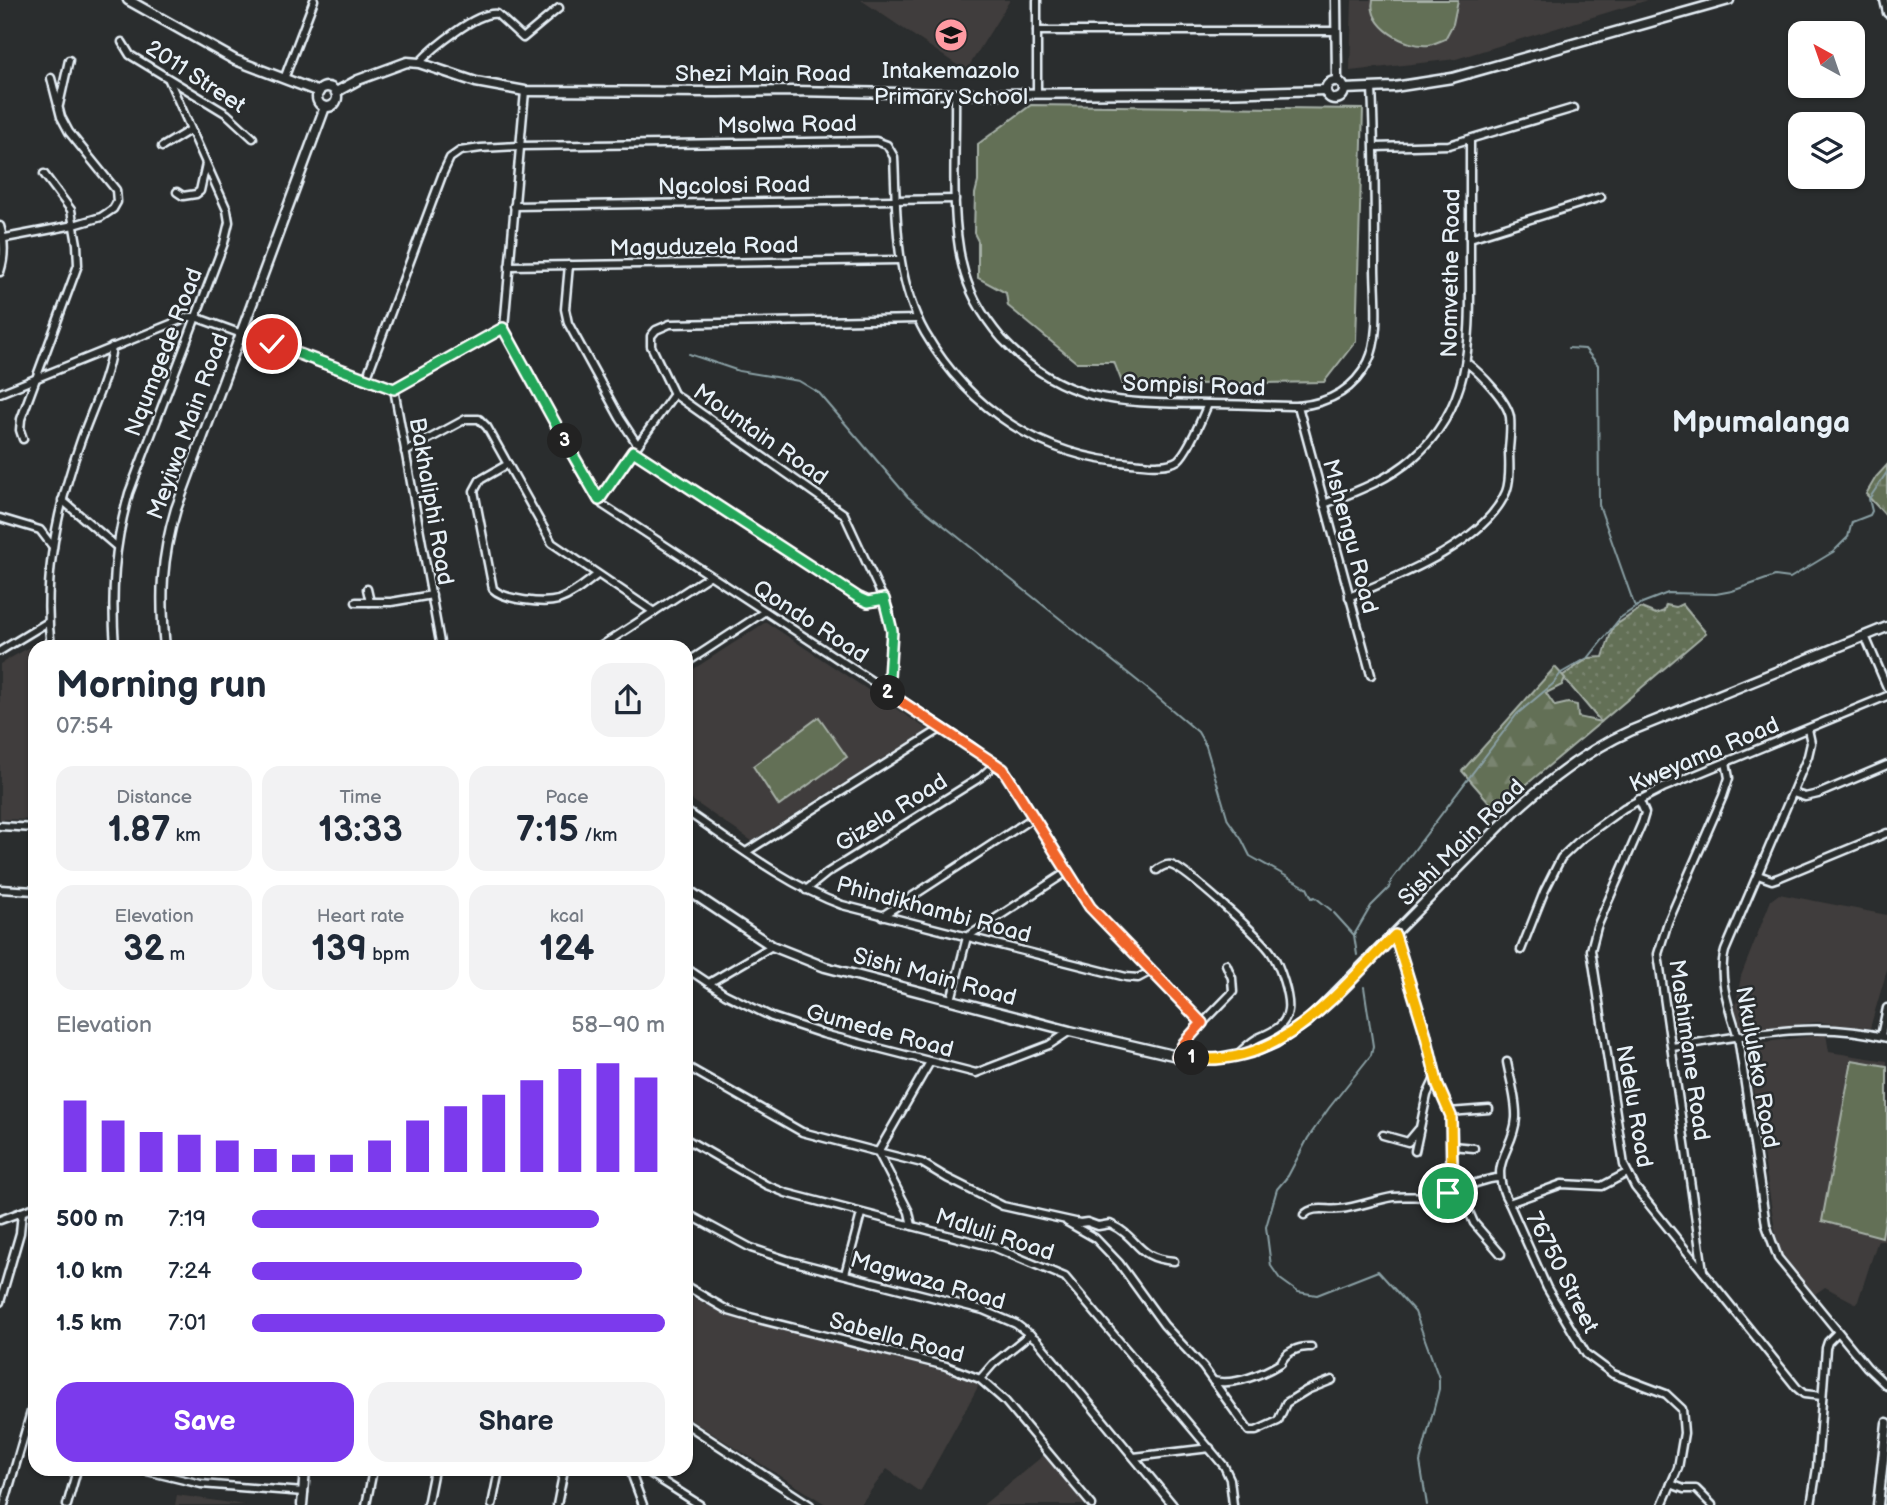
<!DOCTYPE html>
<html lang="en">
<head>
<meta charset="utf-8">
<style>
	body { margin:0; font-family:"Balsamiq Sans",sans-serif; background:#f2f2f3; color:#1f2937; height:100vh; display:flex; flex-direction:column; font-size:26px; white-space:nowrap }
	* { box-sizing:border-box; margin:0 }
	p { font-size:23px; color:#747a83 }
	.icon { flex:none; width:38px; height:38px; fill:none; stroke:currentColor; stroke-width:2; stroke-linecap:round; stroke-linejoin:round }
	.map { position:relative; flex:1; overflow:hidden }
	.sheet { position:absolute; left:28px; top:640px; width:665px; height:836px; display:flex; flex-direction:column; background:#fff; border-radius:21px; box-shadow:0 2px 5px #0004 }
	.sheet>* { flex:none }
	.needle { width:46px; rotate:320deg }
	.fabs { position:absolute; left:1788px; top:21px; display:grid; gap:14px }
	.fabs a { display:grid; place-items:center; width:77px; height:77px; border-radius:14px; background:#fff; box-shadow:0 2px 5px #0004; font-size:35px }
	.pin { position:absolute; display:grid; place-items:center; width:60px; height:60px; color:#fff; margin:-30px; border:4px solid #fff; border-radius:50%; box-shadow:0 2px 7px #0007 }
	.km { position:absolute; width:35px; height:35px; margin:-18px; border-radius:50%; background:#222; color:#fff; font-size:19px; line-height:35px; text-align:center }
	.round { display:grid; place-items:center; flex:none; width:74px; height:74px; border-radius:21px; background:#f2f2f3 }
	.headline { display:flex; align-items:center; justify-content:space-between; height:119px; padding:0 28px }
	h1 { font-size:38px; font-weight:700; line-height:52px }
	.metrics { display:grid; grid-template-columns:repeat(3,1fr); gap:10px; height:119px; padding:7px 28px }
	.metrics div { display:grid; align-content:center; border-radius:18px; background:#f2f2f3; text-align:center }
	.metrics b { font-size:35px; font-weight:700 }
	.metrics small { font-size:19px; font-weight:400 }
	.metrics p { font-size:19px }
	.chart { height:196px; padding:14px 28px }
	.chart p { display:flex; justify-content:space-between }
	.chart svg { width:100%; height:126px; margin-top:7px; stroke:#7c3aed; stroke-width:6 }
	.button { display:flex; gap:14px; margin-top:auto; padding:14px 28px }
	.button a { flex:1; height:80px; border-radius:21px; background:#7c3aed; color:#fff; font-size:28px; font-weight:700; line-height:80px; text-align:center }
	.button a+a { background:#f2f2f3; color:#1f2937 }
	ul { padding:0 28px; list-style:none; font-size:23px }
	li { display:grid; grid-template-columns:112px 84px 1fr; align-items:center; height:52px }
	li i { height:18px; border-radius:9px; background:#7c3aed }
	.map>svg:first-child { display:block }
	.built { fill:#403d3c }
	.green { fill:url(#green-dots); stroke:#a6b0a7; stroke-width:2 }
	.forest { fill:url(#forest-firs); stroke:#a6b0a7; stroke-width:2 }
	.wetland { fill:url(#wetland-marsh); stroke:#a6b0a7; stroke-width:2 }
	.pitch { fill:#636f56; stroke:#a6b0a7; stroke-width:2 }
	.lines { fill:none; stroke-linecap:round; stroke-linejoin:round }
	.stream { stroke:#8aa0a5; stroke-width:2 }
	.minor-casing { stroke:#e8f1f8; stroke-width:11 }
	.tertiary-casing { stroke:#e8f1f8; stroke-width:13 }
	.minor { stroke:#2a2d2e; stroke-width:6 }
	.tertiary { stroke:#2a2d2e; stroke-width:8 }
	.split-1-casing { stroke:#fff; stroke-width:14 }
	.split-2-casing { stroke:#fff; stroke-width:14 }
	.split-3-casing { stroke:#fff; stroke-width:14 }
	.split-4-casing { stroke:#fff; stroke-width:14 }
	.split-1 { stroke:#f5b400; stroke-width:9 }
	.split-2 { stroke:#f0652b; stroke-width:9 }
	.split-3 { stroke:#22a559; stroke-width:9 }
	.split-4 { stroke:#22a559; stroke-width:9 }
	.labels { text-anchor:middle; stroke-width:5; stroke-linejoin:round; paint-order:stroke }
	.poi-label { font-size:23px; fill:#e8f1f8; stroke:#2a2d2e }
	.street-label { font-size:23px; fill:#e8f1f8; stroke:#2a2d2e }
	.district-label { font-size:30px; font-weight:bold; fill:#e8f1f8; stroke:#2a2d2e }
</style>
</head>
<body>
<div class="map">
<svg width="1887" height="1505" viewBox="0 0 1887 1505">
	<defs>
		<pattern id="green-dots" width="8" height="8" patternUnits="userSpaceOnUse" patternTransform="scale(1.75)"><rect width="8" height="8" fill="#636f56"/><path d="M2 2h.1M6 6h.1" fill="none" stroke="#79846f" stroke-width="1.8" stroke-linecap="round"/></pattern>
		<pattern id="forest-firs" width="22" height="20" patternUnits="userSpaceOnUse" patternTransform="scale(1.75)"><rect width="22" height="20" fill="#636f56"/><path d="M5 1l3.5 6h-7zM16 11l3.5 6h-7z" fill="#79846f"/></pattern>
		<pattern id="wetland-marsh" width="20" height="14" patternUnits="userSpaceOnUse" patternTransform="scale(1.75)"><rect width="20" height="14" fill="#636f56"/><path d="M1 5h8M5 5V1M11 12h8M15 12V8" fill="none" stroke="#79846f"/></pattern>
	</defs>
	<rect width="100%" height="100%" fill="#2a2d2e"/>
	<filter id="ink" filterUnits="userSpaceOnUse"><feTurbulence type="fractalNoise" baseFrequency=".0143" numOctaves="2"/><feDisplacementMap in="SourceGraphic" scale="14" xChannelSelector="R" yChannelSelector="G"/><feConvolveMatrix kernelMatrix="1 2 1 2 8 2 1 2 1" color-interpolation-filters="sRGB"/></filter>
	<g filter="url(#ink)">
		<!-- built -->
		<g class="built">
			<polygon points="861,0 1010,0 966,71"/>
			<polygon points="1352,0 1648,0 1456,59 1350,71"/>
			<polygon points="766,622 928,730 752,841 686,796 686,674"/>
			<polygon points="44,639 45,647 35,648 35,820 0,819 0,664"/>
			<polygon points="1779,894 1887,915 1887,970 1870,1028 1818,1022 1741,1030 1735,1010 1741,976 1771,900"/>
			<polygon points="1826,1034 1829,1052 1887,1061 1887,1242 1878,1240 1857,1304 1825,1287 1815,1294 1782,1254 1776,1236 1750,1069 1751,1044"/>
			<polygon points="686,1295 727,1315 962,1376 979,1385 920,1492 887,1469 860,1505 827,1505 686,1417"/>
			<polygon points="1044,1455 1085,1505 983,1505"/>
			<polygon points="177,1495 244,1505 175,1505"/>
		</g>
		<!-- green -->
		<polygon class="green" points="1682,604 1706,633 1601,722 1562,676 1589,658 1603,657 1613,627 1641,608 1656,614 1664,611 1666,605 1676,607"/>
		<!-- forest -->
		<polygon class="forest" points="1555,667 1565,678 1562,685 1546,693 1555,706 1568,703 1577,705 1578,717 1601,722 1496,810 1462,771"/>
		<!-- wetland -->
		<polygon class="wetland" points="1887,465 1887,517 1866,494 1876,477"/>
		<!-- pitch -->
		<g class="pitch">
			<path d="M1373 0H1458L1453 24 1445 39C1440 41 1434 44 1429 45 1406 48 1367 26 1373 0Z"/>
			<polygon points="1031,105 1363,109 1356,341 1324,382 1123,385 1114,362 1076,362 1008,306 1006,293 978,278 978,241 974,233 975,194 978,182 978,144"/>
			<polygon points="819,717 847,757 779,806 753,766"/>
			<polygon points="1852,1060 1887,1066 1887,1209 1882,1237 1822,1221"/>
		</g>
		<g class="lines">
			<!-- stream -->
			<g class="stream">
				<polyline points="1568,348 1585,349 1598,365 1599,505 1635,607"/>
				<polyline points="689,354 739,371 799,381 819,393 908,497 1149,690 1198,732 1206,746 1228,820 1242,840 1250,856 1302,885 1307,888 1312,898 1315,897 1331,910"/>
				<polyline points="1334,913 1354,935 1357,955"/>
				<polyline points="1354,935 1371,906 1389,888 1391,881 1517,714 1553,684 1561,673 1589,657 1620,618 1642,603 1668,593 1716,594 1732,591 1775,576 1790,578 1833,552 1848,537 1852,522 1870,515 1872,511 1869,499 1887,472"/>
				<polyline points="1364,987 1373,1046 1371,1055 1329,1108 1308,1138 1288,1176 1277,1189 1266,1227 1271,1266 1280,1279 1298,1292 1317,1295 1378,1271 1415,1312 1439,1378 1439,1389 1420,1462 1427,1505"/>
			</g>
			<defs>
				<g id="minor">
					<polyline points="1037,0 1037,92"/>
					<polyline points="1884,0 1887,13"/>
					<polyline points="1037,31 1336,31"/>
					<polyline points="122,42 130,55 227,114 253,138"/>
					<path d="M419 63C433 48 477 11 497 14L523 38 559 8"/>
					<polyline points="284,79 314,0"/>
					<path d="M955 94C956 150 950 209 962 264 968 291 984 318 1002 339 1064 406 1124 403 1208 404 1238 404 1268 406 1298 406 1329 403 1354 390 1368 362 1381 335 1375 296 1375 266 1375 207 1375 148 1372 88"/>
					<polyline points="59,105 69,60"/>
					<polyline points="162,147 190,130"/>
					<polyline points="1375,147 1449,145 1574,108"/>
					<polyline points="177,192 183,196 196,194 200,191 206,164"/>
					<polyline points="514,206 955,199"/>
					<path d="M0 226C5 242 5 257 0 272"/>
					<polyline points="1470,238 1601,197"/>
					<polyline points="0,239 74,225 101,217 113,209 117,202 116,190 69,132 61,117 51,78"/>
					<polyline points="569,265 565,309 568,323 620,418 637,444"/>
					<polyline points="509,266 899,260"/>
					<polyline points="504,328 577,464 603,505 971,746 1007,774 1090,907 1202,1023"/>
					<path d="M366 379 443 173 450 158 460 151 481 148 519 146 876 141 887 145 894 157C897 217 894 278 925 333 970 410 1042 457 1131 463 1144 464 1166 468 1178 460 1189 450 1202 418 1208 404"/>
					<polyline points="0,393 188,317 195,317 394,389"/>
					<polyline points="1298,406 1371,675"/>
					<polyline points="23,439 20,430 21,419 78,265 77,244 71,210 44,174"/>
					<polyline points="633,451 859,598 868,602 884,599"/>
					<polyline points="405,452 466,419 479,419 487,427 552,543 654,612"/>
					<path d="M508 464 480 480 474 491 493 589C504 600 544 604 558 600 573 595 585 584 597 575"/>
					<polyline points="62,500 116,546"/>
					<polyline points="599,500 674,394"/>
					<path d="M1324 504C1355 492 1388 480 1413 458 1474 405 1470 335 1470 262 1470 221 1470 180 1470 139"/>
					<polyline points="0,518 40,530 53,547"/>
					<polyline points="367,589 370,602"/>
					<path d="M1349 597C1397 577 1484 544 1506 492 1511 479 1509 463 1509 449 1510 439 1511 427 1510 417 1507 400 1480 373 1467 363"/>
					<polyline points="356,602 391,602 432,595"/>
					<polyline points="1865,636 1887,687"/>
					<path d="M51 648C42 578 57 508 80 443 91 411 107 381 112 347"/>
					<path d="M115 648C111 592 114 546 129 493L224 243 229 222 227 210 169 80"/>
					<polyline points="441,648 394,389 504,328 525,91"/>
					<polyline points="598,648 709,576"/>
					<polyline points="0,651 48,622"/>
					<polyline points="686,663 764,612"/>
					<polyline points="888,692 892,631 889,611 844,514 674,394 651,346 651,336 656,330 670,324 918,319"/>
					<path d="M1808 729 1811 743 1808 756 1725 951C1717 977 1730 1011 1738 1037L1766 1225 1778 1258 1867 1367 1887 1386"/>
					<polyline points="1793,793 1805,797 1818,794 1887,765"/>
					<polyline points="1639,799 1645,813 1642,823 1597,927 1591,950 1624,1165 1635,1187 1797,1388 1804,1394 1822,1396"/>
					<path d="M686 811C736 845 785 884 842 905L1126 977 1138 978 1151 971"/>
					<polyline points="0,826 35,828"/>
					<polyline points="746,852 942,728"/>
					<path d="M1157 870C1161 867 1166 864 1171 865 1186 869 1263 939 1272 954 1280 966 1290 997 1288 1010 1286 1027 1271 1032 1258 1038 1251 1041 1244 1049 1237 1055"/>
					<polyline points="1758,875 1772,880 1778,878 1887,833"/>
					<polyline points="0,889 35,891"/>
					<polyline points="806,890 827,873 981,777 996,763"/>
					<polyline points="882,916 1034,817"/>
					<path d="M1395 935 1425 1032 1438 1086 1451 1116 1454 1185C1465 1191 1484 1177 1500 1178"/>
					<polyline points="1521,950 1544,892 1561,858 1581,839 1624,808 1663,788 1887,696"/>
					<polyline points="686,968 725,994 772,1017 823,1034 976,1073 1049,1045 1070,1031"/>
					<polyline points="709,983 772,946"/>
					<polyline points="951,1000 967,937 1067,872"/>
					<polyline points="1881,1036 1887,1008"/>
					<path d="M1672 1047C1743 1036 1816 1019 1887 1038"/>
					<polyline points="1177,1056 1191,1035 1233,992 1232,978 1226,964"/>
					<path d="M930 1062 878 1152 922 1163 947 1178 1003 1206 1080 1223 1087 1222 1098 1226 1110 1224C1141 1238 1134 1258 1174 1261"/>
					<path d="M1507 1062C1510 1079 1517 1100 1516 1118 1514 1151 1486 1163 1509 1203"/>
					<polyline points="686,1066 802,1132 878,1152 909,1212 912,1226"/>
					<polyline points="1449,1112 1489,1109"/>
					<polyline points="1383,1135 1408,1142 1418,1130"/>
					<polyline points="686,1139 766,1185 786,1193 993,1247 1065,1277 1224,1466 1230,1479 1233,1505"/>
					<polyline points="1452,1146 1474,1148"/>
					<polyline points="1415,1151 1427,1095 1436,1076"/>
					<polyline points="1627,1173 1602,1186 1562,1184 1509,1203 1547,1288 1586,1354 1613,1374 1666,1394 1682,1409 1684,1433 1678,1468 1662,1505"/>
					<polyline points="1458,1187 1474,1223 1501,1254"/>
					<polyline points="686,1213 751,1248 787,1260 983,1310 1016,1324 1037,1340 1173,1505"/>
					<path d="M1304 1215C1313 1205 1328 1211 1340 1209 1358 1207 1375 1200 1393 1197 1416 1194 1438 1203 1456 1187"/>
					<polyline points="0,1220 35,1207"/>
					<polyline points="1067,1222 1095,1238 1119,1263 1164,1325 1203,1367 1249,1431 1256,1431 1278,1421 1286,1403 1307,1390 1332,1380"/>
					<polyline points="1703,1271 1658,954 1668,922 1723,796 1729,778 1726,762"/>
					<polyline points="845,1274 861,1214"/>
					<polyline points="686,1286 729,1311 746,1316 946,1366 980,1379 1005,1401 1092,1505"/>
					<polyline points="0,1302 20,1233 22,1212"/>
					<polyline points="980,1379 993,1364 1030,1334"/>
					<path d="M1213 1381C1235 1386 1263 1374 1281 1363 1285 1352 1299 1346 1311 1347"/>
					<polyline points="686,1424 810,1505"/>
					<polyline points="1134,1457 1210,1448"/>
					<polyline points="143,1470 201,1484 304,1492"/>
					<polyline points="630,1470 643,1505"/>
					<polyline points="645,1470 700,1505"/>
					<polyline points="1671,1484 1684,1489 1696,1489 1712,1505"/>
					<polyline points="4,1505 35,1398"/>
					<polyline points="67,1505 77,1470"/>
					<polyline points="366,1505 373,1470"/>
					<polyline points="427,1505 434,1470"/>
					<polyline points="492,1505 499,1470"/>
					<polyline points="557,1505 564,1470"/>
					<polyline points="1811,1505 1817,1468 1826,1348 1828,1342 1838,1332"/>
				</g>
				<g id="tertiary">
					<polyline points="128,0 235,60 319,92"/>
					<polyline points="1336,0 1337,80"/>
					<circle cx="1335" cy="90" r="9"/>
					<circle cx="327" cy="97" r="10"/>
					<polyline points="1344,89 1394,87 1452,78 1729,0"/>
					<polyline points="336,92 358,80 407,62 419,63 476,82 525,91 718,92 792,91 955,94 1216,93 1326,90"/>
					<path d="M165 648C160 596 161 559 176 509L325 107"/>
					<path d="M686 889 772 946 825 967 1070 1031 1177 1056 1215 1059 1256 1051 1275 1043 1308 1021 1516 810C1550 779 1588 750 1630 731L1887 627"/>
					<polyline points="302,1505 305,1470"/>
					<polyline points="1878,1505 1887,1423"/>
				</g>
			</defs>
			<!-- minor casing -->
			<use href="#minor" class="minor-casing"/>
			<!-- tertiary casing -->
			<use href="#tertiary" class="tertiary-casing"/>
			<!-- minor -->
			<use href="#minor" class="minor"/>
			<!-- tertiary -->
			<use href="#tertiary" class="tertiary"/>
		</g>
	</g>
	<g class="lines" filter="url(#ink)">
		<defs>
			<path id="split-1" d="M1192 1058C1282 1069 1338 991 1395 935L1425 1032 1438 1086 1451 1116 1452 1177 1456 1187 1448 1193"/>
			<polyline id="split-2" points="888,693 1003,769 1090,907 1202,1023 1184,1043 1177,1056 1192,1058"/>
			<polyline id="split-3" points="565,441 599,500 633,451 859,598 868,602 884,599 892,631 888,693"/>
			<polyline id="split-4" points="272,344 394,389 503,328 565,441"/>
		</defs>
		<!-- split-1 casing -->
		<use href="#split-1" class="split-1-casing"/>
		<!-- split-2 casing -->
		<use href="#split-2" class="split-2-casing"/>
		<!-- split-3 casing -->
		<use href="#split-3" class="split-3-casing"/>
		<!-- split-4 casing -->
		<use href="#split-4" class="split-4-casing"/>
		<!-- split-1 -->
		<use href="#split-1" class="split-1"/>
		<!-- split-2 -->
		<use href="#split-2" class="split-2"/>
		<!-- split-3 -->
		<use href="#split-3" class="split-3"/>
		<!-- split-4 -->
		<use href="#split-4" class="split-4"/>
	</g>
	<!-- icons -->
	<defs>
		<symbol id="school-disc" viewBox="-11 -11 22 22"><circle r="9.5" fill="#ff9aa2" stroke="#2a2d2e"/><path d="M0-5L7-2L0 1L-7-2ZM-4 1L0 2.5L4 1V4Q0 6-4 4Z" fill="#111"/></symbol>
	</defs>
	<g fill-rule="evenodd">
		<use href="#school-disc" x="932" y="16" width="38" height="38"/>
	</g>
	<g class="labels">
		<!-- poi labels -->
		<g class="poi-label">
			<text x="951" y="78">Intakemazolo<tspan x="951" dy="26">Primary School</tspan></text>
		</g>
		<!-- street labels -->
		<g class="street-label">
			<text x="763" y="81">Shezi Main Road</text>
			<text transform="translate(196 76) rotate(33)" y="8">2011 Street</text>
			<text transform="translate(787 124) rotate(-1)" y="8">Msolwa Road</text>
			<text transform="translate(734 185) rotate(-1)" y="8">Ngcolosi Road</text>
			<text transform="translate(704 246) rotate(-1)" y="8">Maguduzela Road</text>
			<text transform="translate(1450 273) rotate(-89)" y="8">Nomvethe Road</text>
			<text transform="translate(163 352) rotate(-69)" y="8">Nqumgede Road</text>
			<text transform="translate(1194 385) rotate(2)" y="8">Sompisi Road</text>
			<text transform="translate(187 426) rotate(-70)" y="8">Meyiwa Main Road</text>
			<text transform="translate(761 434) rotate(35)" y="8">Mountain Road</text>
			<text transform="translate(432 501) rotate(80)" y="8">Bakhaliphi Road</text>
			<text transform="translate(1351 536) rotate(75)" y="8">Mshengu Road</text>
			<text transform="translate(811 621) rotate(33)" y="8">Qondo Road</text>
			<text transform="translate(1704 754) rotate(-23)" y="8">Kweyama Road</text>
			<text transform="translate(891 812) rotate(-32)" y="8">Gizela Road</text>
			<text transform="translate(1461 842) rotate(-45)" y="8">Sishi Main Road</text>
			<text transform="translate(934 909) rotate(15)" y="8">Phindikhambi Road</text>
			<text transform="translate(935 976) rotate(15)" y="8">Sishi Main Road</text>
			<text transform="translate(880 1030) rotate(15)" y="8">Gumede Road</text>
			<text transform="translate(1690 1050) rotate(82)" y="8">Mashimane Road</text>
			<text transform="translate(1758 1067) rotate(80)" y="8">Nkululeko Road</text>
			<text transform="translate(1635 1106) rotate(80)" y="8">Ndelu Road</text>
			<text transform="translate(995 1234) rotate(18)" y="8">Mdluli Road</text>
			<text transform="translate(1563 1272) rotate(63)" y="8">76750 Street</text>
			<text transform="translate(928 1280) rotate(16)" y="8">Magwaza Road</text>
			<text transform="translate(897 1337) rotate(15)" y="8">Sabella Road</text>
		</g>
		<!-- district labels -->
		<g class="district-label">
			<text x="1761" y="432">Mpumalanga</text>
		</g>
	</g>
</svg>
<div class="fabs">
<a><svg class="needle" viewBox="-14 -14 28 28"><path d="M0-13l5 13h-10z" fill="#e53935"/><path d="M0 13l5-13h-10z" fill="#747a83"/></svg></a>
<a><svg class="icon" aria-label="layers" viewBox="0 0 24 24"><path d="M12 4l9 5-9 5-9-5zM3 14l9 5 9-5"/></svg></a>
</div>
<div class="pin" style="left:1448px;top:1193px;background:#1e9e55"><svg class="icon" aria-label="arrive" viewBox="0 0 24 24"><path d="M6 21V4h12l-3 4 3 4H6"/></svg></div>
<div class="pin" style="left:272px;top:344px;background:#d93025"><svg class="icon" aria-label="check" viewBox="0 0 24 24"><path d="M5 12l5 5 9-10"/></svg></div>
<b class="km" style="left:1192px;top:1058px">1</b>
<b class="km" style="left:888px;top:693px">2</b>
<b class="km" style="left:565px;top:441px">3</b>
<section class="sheet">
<div class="headline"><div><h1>Morning run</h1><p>07:54</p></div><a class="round"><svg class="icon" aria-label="share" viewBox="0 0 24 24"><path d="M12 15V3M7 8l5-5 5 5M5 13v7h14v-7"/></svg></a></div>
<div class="metrics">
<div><p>Distance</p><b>1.87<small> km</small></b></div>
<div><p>Time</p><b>13:33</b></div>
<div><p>Pace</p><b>7:15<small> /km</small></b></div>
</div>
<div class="metrics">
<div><p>Elevation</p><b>32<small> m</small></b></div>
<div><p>Heart rate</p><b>139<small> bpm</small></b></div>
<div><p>kcal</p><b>124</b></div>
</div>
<div class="chart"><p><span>Elevation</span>58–90 m</p>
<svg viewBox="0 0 160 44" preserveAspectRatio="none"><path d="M5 44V19M15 44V26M25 44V30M35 44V31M45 44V33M55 44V36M65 44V38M75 44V38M85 44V33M95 44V26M105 44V21M115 44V17M125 44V12M135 44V8M145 44V6M155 44V11"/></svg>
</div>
<ul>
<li><b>500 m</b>7:19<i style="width:84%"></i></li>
<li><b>1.0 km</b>7:24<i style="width:80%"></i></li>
<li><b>1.5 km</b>7:01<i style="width:100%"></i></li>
</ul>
<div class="button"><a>Save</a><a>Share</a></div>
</section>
</div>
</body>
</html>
